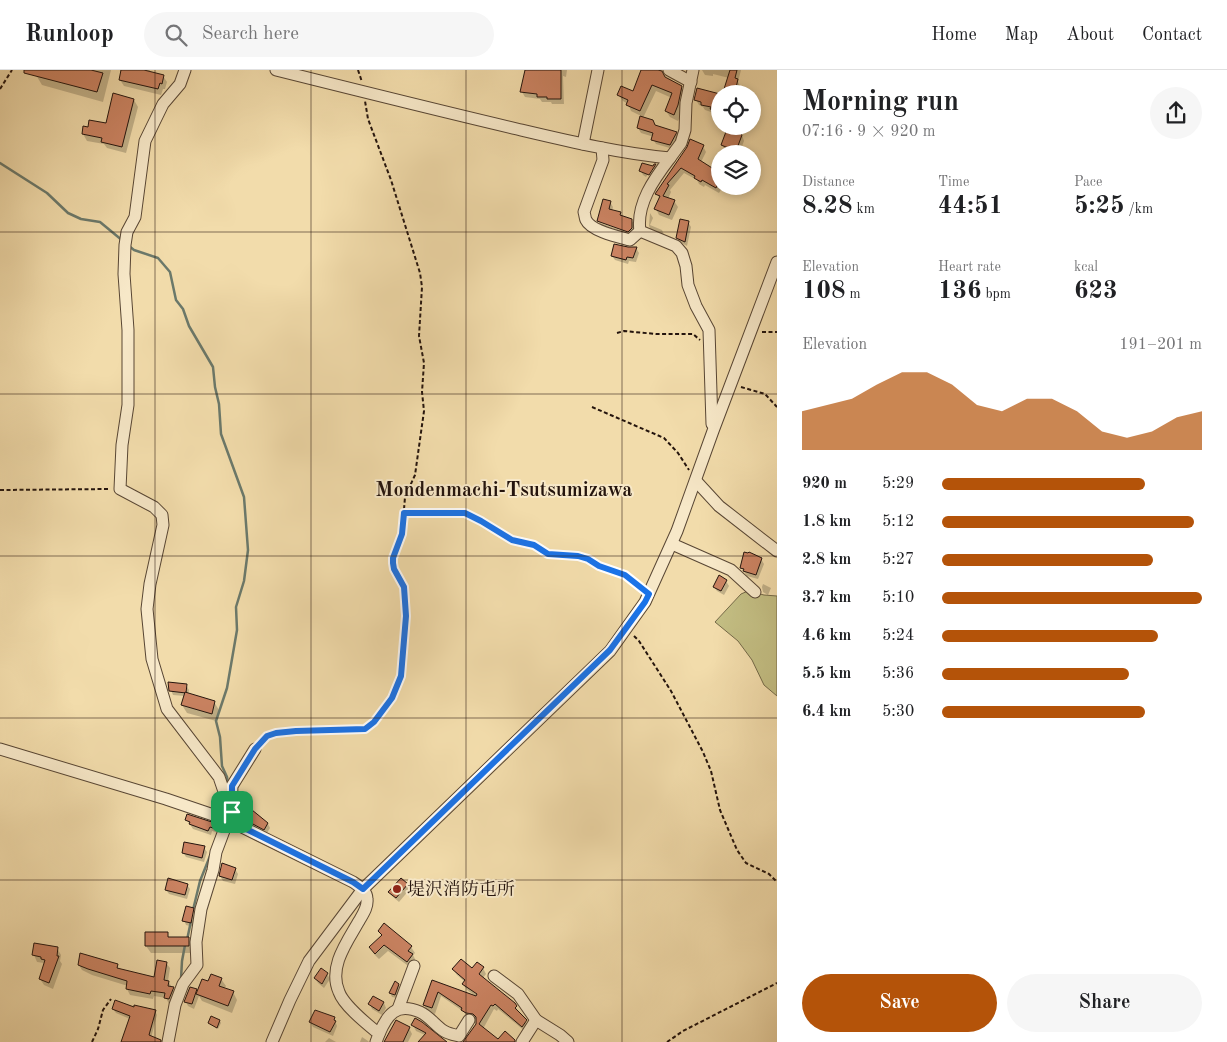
<!DOCTYPE html>
<html lang="en">
<head>
<meta charset="utf-8">
<style>
	body { margin:0; font-family:"Old Standard TT","Noto Serif JP",serif; background:#f6f6f6; color:#202124; height:100vh; display:flex; flex-direction:column; font-size:19px; white-space:nowrap }
	* { box-sizing:border-box; margin:0 }
	p { font-size:16px; color:#757577 }
	.icon { flex:none; width:28px; height:28px; fill:none; stroke:currentColor; stroke-width:2; stroke-linecap:round; stroke-linejoin:round }
	.map { position:relative; flex:1; overflow:hidden }
	.drawer { display:flex; flex-direction:column; background:#fff; width:450px }
	.drawer>* { flex:none }
	.fabs { position:absolute; left:711px; top:15px; display:grid; gap:10px }
	.fabs a { display:grid; place-items:center; width:50px; height:50px; border-radius:50%; background:#fff; box-shadow:0 2px 8px #0003; font-size:25px }
	.pin { position:absolute; display:grid; place-items:center; width:42px; height:42px; color:#fff; margin:-21px; border-radius:10px; box-shadow:0 2px 8px #0006 }
	.round { display:grid; place-items:center; flex:none; width:52px; height:52px; border-radius:26px; background:#f6f6f6 }
	.head { display:flex; align-items:center; justify-content:space-between; height:85px; padding:0 25px }
	h1 { font-size:28px; font-weight:600; line-height:38px }
	.figures { display:grid; grid-template-columns:repeat(3,1fr); gap:8px; height:85px; padding:5px 25px }
	.figures div { display:grid; align-content:center }
	.figures b { font-size:25px; font-weight:600 }
	.figures small { font-size:14px; font-weight:400 }
	.figures p { font-size:14px }
	.chart { height:140px; padding:10px 25px }
	.chart p { display:flex; justify-content:space-between }
	.chart svg { width:100%; height:90px; margin-top:5px; fill:#b45309; opacity:.7 }
	.primary-button { display:flex; gap:10px; margin-top:auto; padding:10px 25px }
	.primary-button a { flex:1; height:58px; border-radius:30px; background:#b45309; color:#fff; font-size:20px; font-weight:600; line-height:58px; text-align:center }
	.primary-button a+a { background:#f6f6f6; color:#202124 }
	ul { padding:0 25px; list-style:none; font-size:16px }
	li { display:grid; grid-template-columns:80px 60px 1fr; align-items:center; height:38px }
	li i { height:12px; border-radius:6px; background:#b45309 }
	header { display:flex; align-items:center; gap:30px; box-sizing:border-box; height:70px; padding:0 25px; background:#fff; border-bottom:1px solid #e0e0e0 }
	header strong { font-size:24px }
	nav { display:flex; gap:28px; margin-inline-start:auto; font-size:18px }
	.search { width:350px; height:45px; background:#f6f6f6; display:flex; align-items:center; gap:12px; box-sizing:border-box; padding:0 18px; border-radius:28px; color:#757577; font-size:19px }
	main { display:flex; flex:1; min-height:0 }
	.map>svg:first-child { display:block }
	.green { fill:#c3be83; stroke:#746948 }
	.shadow { fill:#0003 }
	.lines { fill:none; stroke-linecap:round; stroke-linejoin:round }
	.stream { stroke:#6b796b; stroke-width:2.5 }
	.building { fill:#cb8362; stroke:#24140d }
	.minor-casing { stroke:#584634; stroke-width:13 }
	.path { stroke:#24140d; stroke-width:2; stroke-dasharray:4 2.5; stroke-linecap:butt }
	.minor { stroke:#f7e8c8; stroke-width:11 }
	.route-casing { stroke:#fff; stroke-width:10 }
	.route { stroke:#1a73e8; stroke-width:6 }
	.grid { fill:none; stroke:#24140d; stroke-width:1; stroke-opacity:0.55 }
	.poi-dot { fill:#8f2418; stroke:#f7e8c8; stroke-width:2 }
	.labels { text-anchor:middle; stroke-width:4; stroke-linejoin:round; paint-order:stroke }
	.poi-label { font-size:18px; fill:#24140d; stroke:#f7e8c8; text-anchor:start }
	.quarter-label { font-size:20px; font-weight:bold; fill:#24140d; stroke:#f7e8c8 }
</style>
</head>
<body>
<header>
<strong>Runloop</strong>
<div class="search"><svg class="icon" aria-label="search" viewBox="0 0 24 24"><circle cx="10" cy="10" r="6"/><path d="M15 15l6 6"/></svg>Search here</div>
<nav><a>Home</a><a>Map</a><a>About</a><a>Contact</a></nav>
</header>
<main>
<div class="map">
<svg width="777" height="972" viewBox="0 0 777 972">
	<rect width="100%" height="100%" fill="#f2dcab"/>
	<filter id="stains"><feTurbulence type="fractalNoise" baseFrequency=".004" numOctaves="4"/><feColorMatrix values="0 0 0 0 .2 0 0 0 0 .09 0 0 0 0 .02 0 0 0 .5 -.17"/></filter>
	<radialGradient id="worn" r=".72"><stop offset=".6" stop-color="#630" stop-opacity="0"/><stop offset="1" stop-color="#630" stop-opacity=".3"/></radialGradient>
	<!-- green -->
	<polygon class="green" points="748,521 764,525 777,526 777,626 764,615 752,590 738,571 715,552 741,524"/>
	<!-- shadow -->
	<g class="shadow">
		<polygon points="37,0 111,0 103,32 42,15 36,5"/>
		<polygon points="120,0 150,0 149,2 163,6 167,12 165,19 163,19 161,25 124,16 120,10"/>
		<polygon points="527,0 567,0 566,7 563,6 564,34 552,34 551,32 542,32 540,29 525,27 522,22"/>
		<polygon points="642,0 658,0 664,7 681,17 685,23 682,43 678,51 670,47 666,41 672,28 656,21 643,48 656,57 676,63 679,67 673,79 656,74 653,69 654,67 641,63 638,58 641,46 631,41 628,34 623,31 619,25 633,23"/>
		<polygon points="702,0 741,0 738,12 740,16 738,24 724,24 729,8 713,4 713,6 705,5"/>
		<polygon points="720,25 720,45 705,40 703,37 699,35 696,30"/>
		<polygon points="134,30 138,37 126,83 107,78 104,74 87,71 83,64 89,58 107,55"/>
		<polygon points="741,62 744,71 739,84 725,80 722,75"/>
		<polygon points="703,76 706,82 701,92 720,104 720,116 723,116 719,123 705,115 704,117 699,114 697,110 684,103 670,120 671,122 668,129 674,131 678,137 672,150 659,145 656,139 660,129 657,124 688,78"/>
		<polygon points="655,95 658,99 651,108 649,107 654,99 651,99 646,107 643,105 641,101 653,98"/>
		<polygon points="610,132 613,137 612,141 631,150 634,154 634,163 600,150 600,153 632,164 631,166 601,155 598,150"/>
		<polygon points="650,143 653,148 650,155 662,160 664,165 651,160 649,156"/>
		<polygon points="688,152 691,157 687,176 680,172 677,168"/>
		<polygon points="636,178 639,183 636,192 629,191 628,194 615,190 612,186 628,179"/>
		<polygon points="761,489 764,494 758,509 747,506 741,497"/>
		<polygon points="726,511 729,516 724,525 717,521 714,517"/>
		<polygon points="763,514 771,518 768,525 763,522 762,517"/>
		<polygon points="186,615 189,620 188,625 214,632 219,640 216,651 187,643 182,635 185,626 173,625 171,620"/>
		<polygon points="241,744 268,754 270,758 267,763 255,757 243,749"/>
		<polygon points="187,750 214,754 217,759 216,762 212,761 211,765 193,759"/>
		<polygon points="204,778 207,782 204,792 186,787 183,782"/>
		<polygon points="235,799 238,804 235,814 223,811 220,806"/>
		<polygon points="407,814 410,819 399,832 392,826 389,822"/>
		<polygon points="187,815 190,819 187,829 169,824 166,820"/>
		<polygon points="193,839 196,844 194,857 186,855 184,850"/>
		<polygon points="379,861 411,877 415,883 413,885 416,891 411,898 388,881 379,889 374,884 370,878 382,866"/>
		<polygon points="167,864 169,868 188,868 192,876 192,883 151,883 146,876"/>
		<polygon points="57,878 61,885 60,891 62,894 53,919 44,915 40,909 44,893 37,892 34,885"/>
		<polygon points="166,893 170,898 168,911 176,924 172,934 169,934 166,928 154,926 153,929 130,925 127,919 128,916 92,905 82,900 79,895 117,895 119,900 155,908"/>
		<polygon points="483,898 486,904 483,908 514,934 519,943 529,957 526,962 498,939 497,941 494,939 483,959 499,971 514,970 515,972 466,972 477,954 477,949 470,949 464,942 441,926 435,944 428,941 424,935 432,912 477,927 467,920 463,914 465,912 457,905 453,899 473,900"/>
		<polygon points="321,900 327,904 330,909 324,918 318,913 315,908"/>
		<polygon points="221,909 226,916 224,919 233,922 237,930 232,943 202,931 199,926 194,939 188,936 186,932 191,918 198,923 209,913"/>
		<polygon points="399,915 401,918 397,928 392,927 390,923"/>
		<polygon points="373,928 384,933 386,938 382,945 372,939 370,934"/>
		<polygon points="113,939 155,941 157,945 151,968 157,972 122,972 130,949 116,943"/>
		<polygon points="334,948 337,956 333,966 313,957 310,952"/>
		<polygon points="220,951 221,953 218,959 209,953"/>
		<polygon points="413,955 444,972 422,972 425,965 416,961"/>
		<polygon points="409,958 412,964 408,972 386,972"/>
		<polygon points="362,967 368,971 369,972 360,972"/>
		<polygon points="329,968 336,972 325,972"/>
	</g>
	<g class="lines">
		<!-- stream -->
		<g class="stream">
			<polyline points="0,93 47,123 68,143 81,149 100,152 123,171"/>
			<polyline points="129,176 134,180 158,188 170,202 176,230 183,239 189,256 213,297 215,317 219,334 221,364 244,427 248,480 244,511 236,537 237,560 227,618 216,651 220,667 222,696 227,707 228,715"/>
			<polyline points="193,840 200,811 210,786"/>
			<polyline points="187,870 191,851"/>
			<polyline points="181,909 182,891 185,875"/>
		</g>
	</g>
	<!-- building -->
	<g class="building">
		<polygon points="24,0 91,0 103,3 97,22 24,3"/>
		<polygon points="121,0 144,0 164,5 162,14 160,13 158,19 119,10"/>
		<polygon points="525,0 561,0 561,29 547,29 547,27 537,27 537,24 520,22"/>
		<polygon points="641,0 658,0 662,1 665,7 682,16 678,35 674,45 665,41 672,23 652,15 640,41 626,35 628,30 617,25 621,16 633,21"/>
		<polygon points="730,0 737,0 735,8 738,9 735,22 724,19"/>
		<polygon points="697,18 720,24 720,40 717,39 717,41 710,39 711,37 701,35 701,32 694,30"/>
		<polygon points="113,23 134,29 122,77 101,72 102,68 82,64 83,56 88,57 89,50 106,53"/>
		<polygon points="640,46 653,50 655,55 677,62 670,75 651,70 653,63 637,58"/>
		<polygon points="730,56 742,61 741,64 742,65 736,81 721,75 727,59 728,60"/>
		<polygon points="690,69 704,75 698,89 720,103 720,110 716,118 702,110 701,112 694,108 695,106 681,98 667,114 669,115 663,126 675,130 669,145 654,139 660,126 655,124 687,77"/>
		<polygon points="642,93 653,96 654,94 656,94 649,105 639,101"/>
		<polygon points="603,129 611,131 609,139 621,142 620,145 632,149 632,158 628,162 597,151"/>
		<polygon points="680,149 689,151 685,172 676,168"/>
		<polygon points="614,174 628,177 637,177 633,188 627,187 626,190 611,186"/>
		<polygon points="744,482 748,483 749,482 762,488 756,505 743,501 744,499 740,498"/>
		<polygon points="719,505 727,510 721,521 713,517"/>
		<polygon points="168,612 187,614 186,623 169,621"/>
		<polygon points="185,622 215,631 212,644 181,635"/>
		<polygon points="241,731 268,753 264,760 251,753 239,744 239,734"/>
		<polygon points="187,744 215,753 213,758 210,757 208,761 189,754 190,752 185,750"/>
		<polygon points="184,772 205,776 202,788 182,783"/>
		<polygon points="222,793 236,798 232,810 219,806"/>
		<polygon points="168,808 188,814 185,825 165,820"/>
		<polygon points="401,808 408,814 396,828 388,822"/>
		<polygon points="186,836 194,838 191,853 182,851"/>
		<polygon points="384,853 412,876 408,881 413,884 407,892 384,875 375,884 369,877 382,865 378,861"/>
		<polygon points="145,862 168,862 168,867 189,867 189,876 145,876"/>
		<polygon points="34,873 58,877 57,886 59,886 49,913 39,909 45,890 41,889 41,887 32,885"/>
		<polygon points="80,883 118,894 117,898 154,907 157,890 167,892 164,910 169,911 168,916 174,917 169,929 164,928 165,923 151,921 150,924 126,919 127,911 88,899 78,895"/>
		<polygon points="461,889 472,898 477,892 484,897 479,904 515,933 517,936 515,938 527,950 522,957 495,934 493,936 491,935 479,954 498,969 505,961 515,970 515,972 463,972 476,954 476,947 473,944 466,943 461,940 462,938 438,922 432,938 423,935 432,910 476,926 477,924 462,914 465,910 452,899"/>
		<polygon points="321,898 328,903 322,914 314,908"/>
		<polygon points="211,904 222,908 219,916 234,921 228,936 196,924 202,909 208,911"/>
		<polygon points="395,911 399,914 395,925 389,923"/>
		<polygon points="190,917 197,919 192,934 184,932"/>
		<polygon points="373,926 384,932 379,941 368,934"/>
		<polygon points="115,930 134,937 134,935 156,940 149,965 161,970 161,972 121,972 130,946 112,939"/>
		<polygon points="315,940 335,947 334,950 336,951 330,962 309,952"/>
		<polygon points="211,946 220,950 217,958 208,953"/>
		<polygon points="415,948 422,952 447,972 418,972 426,963 411,955"/>
		<polygon points="396,950 410,957 403,972 384,972"/>
	</g>
	<g class="lines">
		<defs>
			<g id="minor">
				<polyline points="185,0 180,14 163,34 145,71 135,147 127,162 125,175 124,204 128,260 128,335 122,375 120,419 154,437 162,445 163,455 150,514 147,539 152,589 167,639 219,707 231,742"/>
				<path d="M276 0C356 20 436 40 517 59 568 71 618 83 670 88 654 109 636 134 640 161L676 176 682 183 686 196 688 215 696 236 709 260 712 354"/>
				<polyline points="669,0 691,12"/>
				<polyline points="583,74 598,0"/>
				<path d="M602 78 603 90 584 142C585 145 585 148 586 150 591 161 619 167 630 170L640 161"/>
				<polyline points="670,88 681,73 685,60 686,33 693,0"/>
				<polyline points="696,411 719,436 777,481"/>
				<polyline points="672,474 731,500 755,522"/>
				<path d="M0 679 166 729 228 750 353 812C359 816 367 821 367 829 368 837 363 844 359 851 347 872 328 897 339 922 344 936 367 954 379 964L376 972"/>
				<polyline points="494,906 518,924 536,950 560,965 568,972"/>
				<polyline points="398,939 414,896"/>
				<path d="M379 964C387 945 396 932 420 942 429 946 436 956 444 961 449 964 455 965 459 966L469 950"/>
				<polyline points="168,972 175,935 183,914 197,895 196,872 201,839 213,800 216,782 231,742 232,716 255,679"/>
				<polyline points="272,972 290,930 309,891 363,819 610,581 645,532 677,461 713,361 777,192"/>
				<polyline points="522,972 536,950"/>
			</g>
		</defs>
		<!-- minor casing -->
		<use href="#minor" class="minor-casing"/>
		<!-- path -->
		<g class="path">
			<polyline points="358,0 362,12"/>
			<polyline points="0,19 12,0"/>
			<polyline points="762,262 777,262"/>
			<polyline points="617,263 624,261 656,264 693,264 700,270"/>
			<polyline points="741,317 765,324 777,337"/>
			<polyline points="592,337 664,368 678,383 689,400"/>
			<polyline points="0,420 110,419"/>
			<polyline points="405,443 465,443 481,451 512,470 534,475 548,484 564,486 579,486 587,489 599,496 625,505 641,518"/>
			<polyline points="634,566 639,571 671,621 703,682 711,701 720,740 737,780 746,793 769,804 777,812"/>
			<polyline points="260,672 267,667 276,663 296,661 365,659 374,652 397,618 401,606 403,589 406,546 406,524 404,517 394,499 393,488 402,464 405,427 415,405 424,341 422,322 424,293 419,266 422,217 420,203 391,110 368,49 365,31"/>
			<polyline points="92,972 98,959 103,940 111,929"/>
			<polyline points="667,972 683,961 777,913"/>
		</g>
		<!-- minor -->
		<use href="#minor" class="minor"/>
	</g>
	<g class="lines">
		<defs>
			<polygon id="route" points="404,443 465,443 481,451 512,470 534,475 548,484 578,486 588,489 599,496 625,505 649,524 645,532 610,580 363,819 353,812 228,750 232,742 232,716 255,679 267,666 276,663 296,661 365,659 374,652 392,628 401,606 406,546 404,517 394,499 393,493 393,488 402,464"/>
		</defs>
		<!-- route casing -->
		<use href="#route" class="route-casing"/>
		<!-- route -->
		<use href="#route" class="route"/>
	</g>
	<!-- grid -->
	<path class="grid" d="M155 0V972M311 0V972M466 0V972M622 0V972M0 162H777M0 324H777M0 486H777M0 648H777M0 810H777"/>
	<!-- markers -->
	<circle class="poi-dot" cx="397" cy="819" r="5"/>
	<g class="labels">
		<!-- poi labels -->
		<g class="poi-label">
			<text x="407" y="825">堤沢消防屯所</text>
		</g>
		<!-- quarter labels -->
		<g class="quarter-label">
			<text x="504" y="426">Mondenmachi-Tsutsumizawa</text>
		</g>
	</g>
	<rect width="100%" height="100%" filter="url(#stains)"/>
	<rect width="100%" height="100%" fill="url(#worn)"/>
</svg>
<div class="fabs">
<a><svg class="icon" aria-label="locate" viewBox="0 0 24 24"><circle cx="12" cy="12" r="6"/><path d="M12 2v4M12 18v4M2 12h4M18 12h4"/></svg></a>
<a><svg class="icon" aria-label="layers" viewBox="0 0 24 24"><path d="M12 4l9 5-9 5-9-5zM3 14l9 5 9-5"/></svg></a>
</div>
<div class="pin" style="left:232px;top:742px;background:#1e9e55"><svg class="icon" aria-label="arrive" viewBox="0 0 24 24"><path d="M6 21V4h12l-3 4 3 4H6"/></svg></div>
</div>
<section class="drawer">
<div class="head"><div><h1>Morning run</h1><p>07:16 · 9 × 920 m</p></div><a class="round"><svg class="icon" aria-label="share" viewBox="0 0 24 24"><path d="M12 15V3M7 8l5-5 5 5M5 13v7h14v-7"/></svg></a></div>
<div class="figures">
<div><p>Distance</p><b>8.28<small> km</small></b></div>
<div><p>Time</p><b>44:51</b></div>
<div><p>Pace</p><b>5:25<small> /km</small></b></div>
</div>
<div class="figures">
<div><p>Elevation</p><b>108<small> m</small></b></div>
<div><p>Heart rate</p><b>136<small> bpm</small></b></div>
<div><p>kcal</p><b>623</b></div>
</div>
<div class="chart"><p><span>Elevation</span>191–201 m</p>
<svg viewBox="0 0 160 44" preserveAspectRatio="none"><path d="M0 44V25L10 22L20 19L30 12L40 6L50 6L60 12L70 22L80 25L90 19L100 19L110 25L120 35L130 38L140 35L150 28L160 25V44z"/></svg>
</div>
<ul>
<li><b>920 m</b>5:29<i style="width:78%"></i></li>
<li><b>1.8 km</b>5:12<i style="width:97%"></i></li>
<li><b>2.8 km</b>5:27<i style="width:81%"></i></li>
<li><b>3.7 km</b>5:10<i style="width:100%"></i></li>
<li><b>4.6 km</b>5:24<i style="width:83%"></i></li>
<li><b>5.5 km</b>5:36<i style="width:72%"></i></li>
<li><b>6.4 km</b>5:30<i style="width:78%"></i></li>
</ul>
<div class="primary-button"><a>Save</a><a>Share</a></div>
</section>
</main>
</body>
</html>
